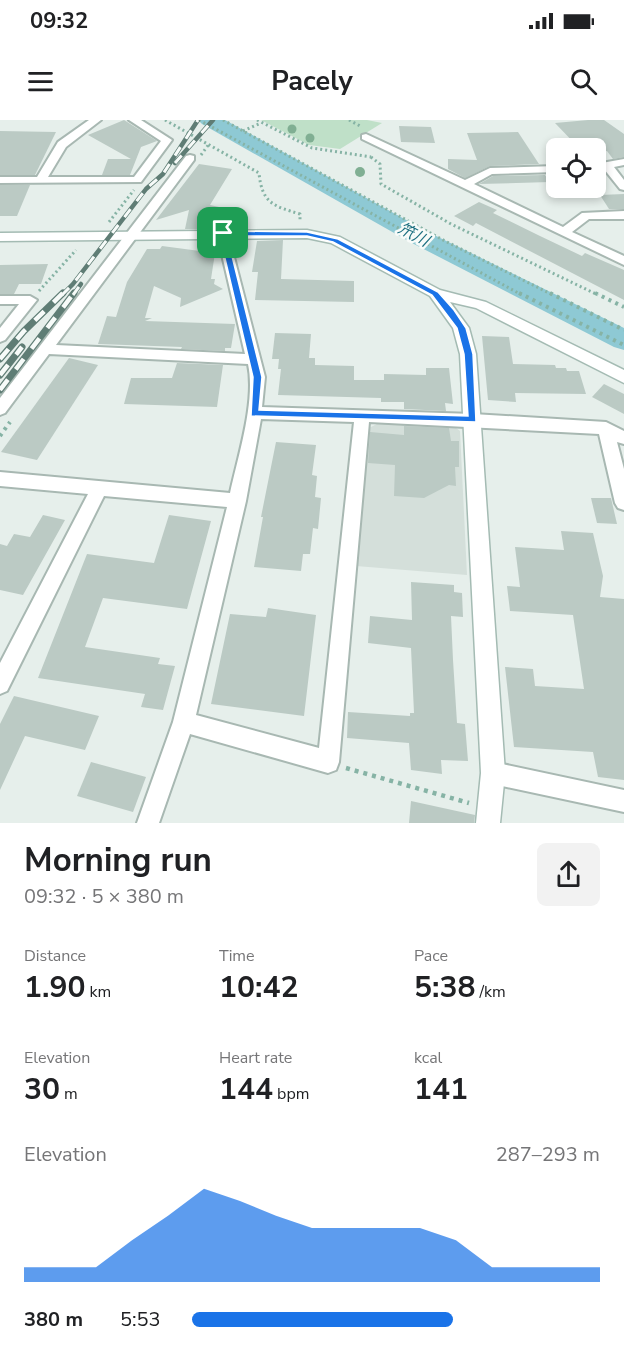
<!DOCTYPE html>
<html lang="en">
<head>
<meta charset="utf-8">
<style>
	body { margin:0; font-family:"Nunito Sans","Noto Sans JP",sans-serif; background:#f2f2f2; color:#202124; height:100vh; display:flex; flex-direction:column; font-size:22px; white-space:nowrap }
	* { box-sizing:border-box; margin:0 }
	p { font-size:20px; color:#757577 }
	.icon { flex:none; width:33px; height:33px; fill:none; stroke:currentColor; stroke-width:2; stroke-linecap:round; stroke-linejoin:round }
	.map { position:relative; height:703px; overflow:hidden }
	.side { display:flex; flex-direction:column; background:#fff; flex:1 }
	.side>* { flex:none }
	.fabs { position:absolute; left:546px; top:18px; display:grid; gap:12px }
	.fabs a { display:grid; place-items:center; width:60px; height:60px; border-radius:9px; background:#fff; box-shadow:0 3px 9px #0003; font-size:30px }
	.pin { position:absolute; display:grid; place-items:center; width:51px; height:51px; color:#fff; margin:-26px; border-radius:12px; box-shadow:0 3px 9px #0006 }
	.round { display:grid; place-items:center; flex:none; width:63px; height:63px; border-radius:9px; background:#f2f2f2 }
	.summary { display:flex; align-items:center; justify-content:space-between; height:102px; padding:0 24px }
	h1 { font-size:33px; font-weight:700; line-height:45px }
	.figures { display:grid; grid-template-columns:repeat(3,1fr); gap:9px; height:102px; padding:6px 24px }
	.figures div { display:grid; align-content:center }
	.figures b { font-size:30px; font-weight:700 }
	.figures small { font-size:16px; font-weight:400 }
	.figures p { font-size:16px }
	.chart { height:168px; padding:12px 24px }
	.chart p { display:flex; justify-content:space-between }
	.chart svg { width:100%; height:108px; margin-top:6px; fill:#1a73e8; opacity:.7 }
	ul { padding:0 24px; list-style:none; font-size:20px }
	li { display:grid; grid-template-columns:96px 72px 1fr; align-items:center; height:45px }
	li i { height:15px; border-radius:8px; background:#1a73e8 }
	.status { display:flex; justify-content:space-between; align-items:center; height:42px; padding:0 30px; background:#fff; direction:ltr }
	.status svg { height:16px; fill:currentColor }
	header { display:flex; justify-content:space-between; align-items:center; height:78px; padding:0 24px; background:#fff; font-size:27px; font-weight:700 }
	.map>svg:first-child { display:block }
	.built { fill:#d4dfda }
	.green { fill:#bfe0c8 }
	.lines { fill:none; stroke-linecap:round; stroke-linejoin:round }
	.river { fill:#8ec9d4; fill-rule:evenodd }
	.building { fill:#bbcac4 }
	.street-casing { stroke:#a8b8b2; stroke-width:4 }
	.secondary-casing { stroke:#a4bbb3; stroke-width:3 }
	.path-far2 { stroke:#86b3a5; stroke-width:3; stroke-dasharray:2 3; stroke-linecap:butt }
	.path-far1 { stroke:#86b3a5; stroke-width:4; stroke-dasharray:3 4.5; stroke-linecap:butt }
	.path { stroke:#86b3a5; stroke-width:4.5; stroke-dasharray:4 5; stroke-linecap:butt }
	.street { fill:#fff; fill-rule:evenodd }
	.secondary { fill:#fff; fill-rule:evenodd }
	.rail-far1-casing { stroke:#5f7d75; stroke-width:4.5 }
	.rail-casing { stroke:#5f7d75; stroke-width:7 }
	.rail-far1 { stroke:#f7fbf9; stroke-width:3; stroke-dasharray:10; stroke-linecap:butt }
	.rail { stroke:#f7fbf9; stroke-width:4.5; stroke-dasharray:13; stroke-linecap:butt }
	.tree { fill:#80af93 }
	.route { fill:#1a73e8; stroke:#fff; stroke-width:1.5; fill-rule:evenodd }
	.labels { text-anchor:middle; stroke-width:5; stroke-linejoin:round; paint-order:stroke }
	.far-water-label { font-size:16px; font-style:italic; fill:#1c6f80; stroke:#f7fbf9 }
</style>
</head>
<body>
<div class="status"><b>09:32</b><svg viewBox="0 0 49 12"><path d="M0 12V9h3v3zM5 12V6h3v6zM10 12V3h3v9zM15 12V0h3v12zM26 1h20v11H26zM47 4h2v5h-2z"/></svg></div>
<header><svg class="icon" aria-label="menu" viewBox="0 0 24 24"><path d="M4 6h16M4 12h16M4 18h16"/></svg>Pacely<svg class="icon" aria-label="search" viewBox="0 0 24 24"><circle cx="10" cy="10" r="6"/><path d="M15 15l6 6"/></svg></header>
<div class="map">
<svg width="624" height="703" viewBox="0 0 624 703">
	<rect width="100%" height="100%" fill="#e6efeb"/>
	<!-- built -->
	<polygon class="built" points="379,303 434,303 452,305 460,311 467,455 356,446 369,308"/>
	<!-- green -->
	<polygon class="green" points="261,0 367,0 382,3 340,29 309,25"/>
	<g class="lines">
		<!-- river -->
		<polygon class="river" points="198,0 225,0 428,112 624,208 624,230 614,227 410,122 202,4"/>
	</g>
	<!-- building -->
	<g class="building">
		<polygon points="124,0 157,21 141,27 130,55 102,55 108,39 131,39 88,15"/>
		<polygon points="588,0 604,0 624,14 624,37 613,39 607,31 602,32 600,28 579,28 555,3"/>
		<polygon points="399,6 431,7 435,23 401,22"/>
		<polygon points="0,11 56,12 35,55 0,55"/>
		<polygon points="518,12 539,44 490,46 465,58 448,49 448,39 477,40 467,13"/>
		<polygon points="199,44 232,49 210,85 219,87 205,109 185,109 189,90 156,100"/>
		<polygon points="545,55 550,62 479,64 493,56"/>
		<polygon points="0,65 30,65 17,96 0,96"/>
		<polygon points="624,74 624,89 609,89 600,75"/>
		<polygon points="479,82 497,90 493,93 540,116 582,136 585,133 624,150 624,180 476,103 473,106 454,96"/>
		<polygon points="283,120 281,159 354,161 354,182 255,180 258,152 252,152 257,121"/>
		<polygon points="162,126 215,133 211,159 215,159 214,164 223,169 180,187 181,178 154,166 145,198 152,198 145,201 235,204 231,228 225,228 225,231 181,229 182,227 98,224 107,196 116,197 127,162 147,129 160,129"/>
		<polygon points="48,144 41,164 19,164 14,174 0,174 0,145"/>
		<polygon points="275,213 311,214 309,238 315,238 315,245 354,246 354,260 384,260 384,254 426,255 426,248 449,248 453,284 445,283 446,291 404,289 404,282 381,282 381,278 278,275 281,249 278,249 279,239 272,239"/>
		<polygon points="482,216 509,217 513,244 555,245 556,248 566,248 567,251 579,251 586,274 515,273 516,282 488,280"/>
		<polygon points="69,238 98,245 37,340 1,332"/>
		<polygon points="177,243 223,245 217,287 124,284 131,258 172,258"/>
		<polygon points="604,264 624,274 624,294 592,277"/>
		<polygon points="404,306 449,308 451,321 459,321 459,347 455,347 456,366 449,365 424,378 394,376 395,345 368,343 370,312 404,315"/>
		<polygon points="276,322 316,325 312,355 317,356 315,377 321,378 318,409 313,408 310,434 303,434 301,451 254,447 263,397 261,397"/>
		<polygon points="591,378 611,378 617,404 597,403"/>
		<polygon points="43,395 65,400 23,475 0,470 0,424 7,426 14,414 30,417"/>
		<polygon points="169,395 211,401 187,489 103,478 85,527 160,538 158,544 175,546 163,590 141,587 145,574 38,558 87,434 154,443"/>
		<polygon points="561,411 593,413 603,456 600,477 624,479 624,660 598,657 593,632 514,627 505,547 533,549 535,566 584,569 573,495 510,491 507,466 520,467 515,427 564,430"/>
		<polygon points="411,462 454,465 454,472 462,473 463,497 451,496 453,540 457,603 465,604 468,641 441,640 442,654 411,650 409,623 347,618 348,592 410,596 410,593 414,593 411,528 368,523 370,496 412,500"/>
		<polygon points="268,488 316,495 304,596 211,584 230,494 266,497"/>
		<polygon points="14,576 99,596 85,630 25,616 0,670 0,604"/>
		<polygon points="91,642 146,657 133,692 77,676"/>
		<polygon points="411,681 475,695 474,703 409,703"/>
	</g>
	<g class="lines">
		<defs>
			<g id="street">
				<polygon points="89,0 101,0 66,27 48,57 134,57 161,21 129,0 141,0 172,20 141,62 0,63 0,57 37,57 58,22"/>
				<polygon points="366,14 465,60 490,48 556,46 556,52 492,54 474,64 563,107 582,93 624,91 624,99 589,99 572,112 624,136 624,145 362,19 362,15"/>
				<path d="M190 35 194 36V40L56 225 245 234 217 113 219 110H227L265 257 262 287 473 294 606 302 624 311V324L617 322 624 349V390L618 388 615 383 599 314 369 302 339 642 336 650 328 653 190 614 159 703H137L173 602 227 387 104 376 7 571 0 574V543L88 374 0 366V352L230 373C238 336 256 281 248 244L49 234 5 293 0 295V278L186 36ZM261 299 354 302 319 628 196 595 246 381Z"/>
				<polygon points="624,39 624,45 614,47 624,60 624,70 620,69 604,49 596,50 596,44"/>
				<polygon points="0,176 30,176 37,180 5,220 0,222 0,208 19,184 0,184"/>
				<polygon points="493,642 624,670 624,692 493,664 485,661 482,653 485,645"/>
			</g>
			<polygon id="secondary" points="307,110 340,117 440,170 486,182 624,250 624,263 476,188 450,182 469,208 476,234 505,653 500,703 476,703 481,653 460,234 453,208 430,176 331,123 307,118 0,121 0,113"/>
		</defs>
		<!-- street casing -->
		<use href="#street" class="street-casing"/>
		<!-- secondary casing -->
		<use href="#secondary" class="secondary-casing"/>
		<!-- path-far2 -->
		<g class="path-far2">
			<path d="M165 0 259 53C262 83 273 86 300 94V101"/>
			<polyline points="199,0 522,175"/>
			<polyline points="223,0 445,121 553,175"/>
			<polyline points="257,0 312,28 371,37"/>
			<polyline points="349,0 362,7"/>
			<polyline points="243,11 261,3"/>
			<polyline points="201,35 209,24"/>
			<polyline points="371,37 380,44 381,64 451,104 598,175"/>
			<polyline points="109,102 134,70"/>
			<polyline points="39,171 76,130"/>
		</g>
		<!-- path-far1 -->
		<g class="path-far1">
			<polyline points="519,173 624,225"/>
			<polyline points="550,173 624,210"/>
			<polyline points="595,173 624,187"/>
			<polyline points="0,316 10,302"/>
		</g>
		<!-- path -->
		<polyline class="path" points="346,648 469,683"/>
		<!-- street -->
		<use href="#street" class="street"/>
		<!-- secondary -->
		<use href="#secondary" class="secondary"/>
		<defs>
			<g id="rail-far1">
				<polyline points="175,43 213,0"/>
				<polyline points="62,175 73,164 146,69 163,54 198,0"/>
				<polyline points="73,175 81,164"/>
			</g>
			<g id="rail">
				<polyline points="0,239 24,211 63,173"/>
				<polyline points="0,255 22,227"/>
				<polyline points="0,270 74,173"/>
			</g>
		</defs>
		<!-- rail-far1 casing -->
		<use href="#rail-far1" class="rail-far1-casing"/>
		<!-- rail casing -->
		<use href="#rail" class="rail-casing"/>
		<!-- rail-far1 -->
		<use href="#rail-far1" class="rail-far1"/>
		<!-- rail -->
		<use href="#rail" class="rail"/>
	</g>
	<!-- trees -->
	<g class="tree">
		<circle cx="292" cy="9" r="4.5"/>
		<circle cx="310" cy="18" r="4.5"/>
		<circle cx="360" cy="52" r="5"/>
	</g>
	<!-- route -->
	<path class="route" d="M223 111 307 112 338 119 438 172 454 190 466 208 473 234 476 302 251 296 253 257 219 113ZM227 116H307L333 122 432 175 457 208 464 234 468 296 259 290 262 257Z"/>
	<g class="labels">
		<!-- far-water labels -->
		<g class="far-water-label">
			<text transform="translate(414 114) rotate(28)" y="6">笊川</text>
		</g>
	</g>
</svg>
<div class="fabs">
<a><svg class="icon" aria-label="locate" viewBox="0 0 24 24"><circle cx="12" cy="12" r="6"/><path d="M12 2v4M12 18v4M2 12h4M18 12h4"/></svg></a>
</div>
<div class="pin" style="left:223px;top:113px;background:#1e9e55"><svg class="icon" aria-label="arrive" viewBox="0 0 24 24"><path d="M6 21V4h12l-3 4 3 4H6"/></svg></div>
</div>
<section class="side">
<div class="summary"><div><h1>Morning run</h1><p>09:32 · 5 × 380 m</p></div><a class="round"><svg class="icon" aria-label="share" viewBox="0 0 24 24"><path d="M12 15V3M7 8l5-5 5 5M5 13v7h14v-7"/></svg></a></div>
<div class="figures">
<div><p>Distance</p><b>1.90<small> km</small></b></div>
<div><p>Time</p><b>10:42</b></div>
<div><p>Pace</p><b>5:38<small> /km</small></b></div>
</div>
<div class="figures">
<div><p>Elevation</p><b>30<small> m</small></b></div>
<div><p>Heart rate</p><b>144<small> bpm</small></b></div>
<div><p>kcal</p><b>141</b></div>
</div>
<div class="chart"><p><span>Elevation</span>287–293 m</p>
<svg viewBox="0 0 160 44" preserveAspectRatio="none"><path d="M0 44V38L10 38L20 38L30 27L40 17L50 6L60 11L70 17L80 22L90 22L100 22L110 22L120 27L130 38L140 38L150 38L160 38V44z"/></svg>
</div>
<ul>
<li><b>380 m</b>5:53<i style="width:64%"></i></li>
</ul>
</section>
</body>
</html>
